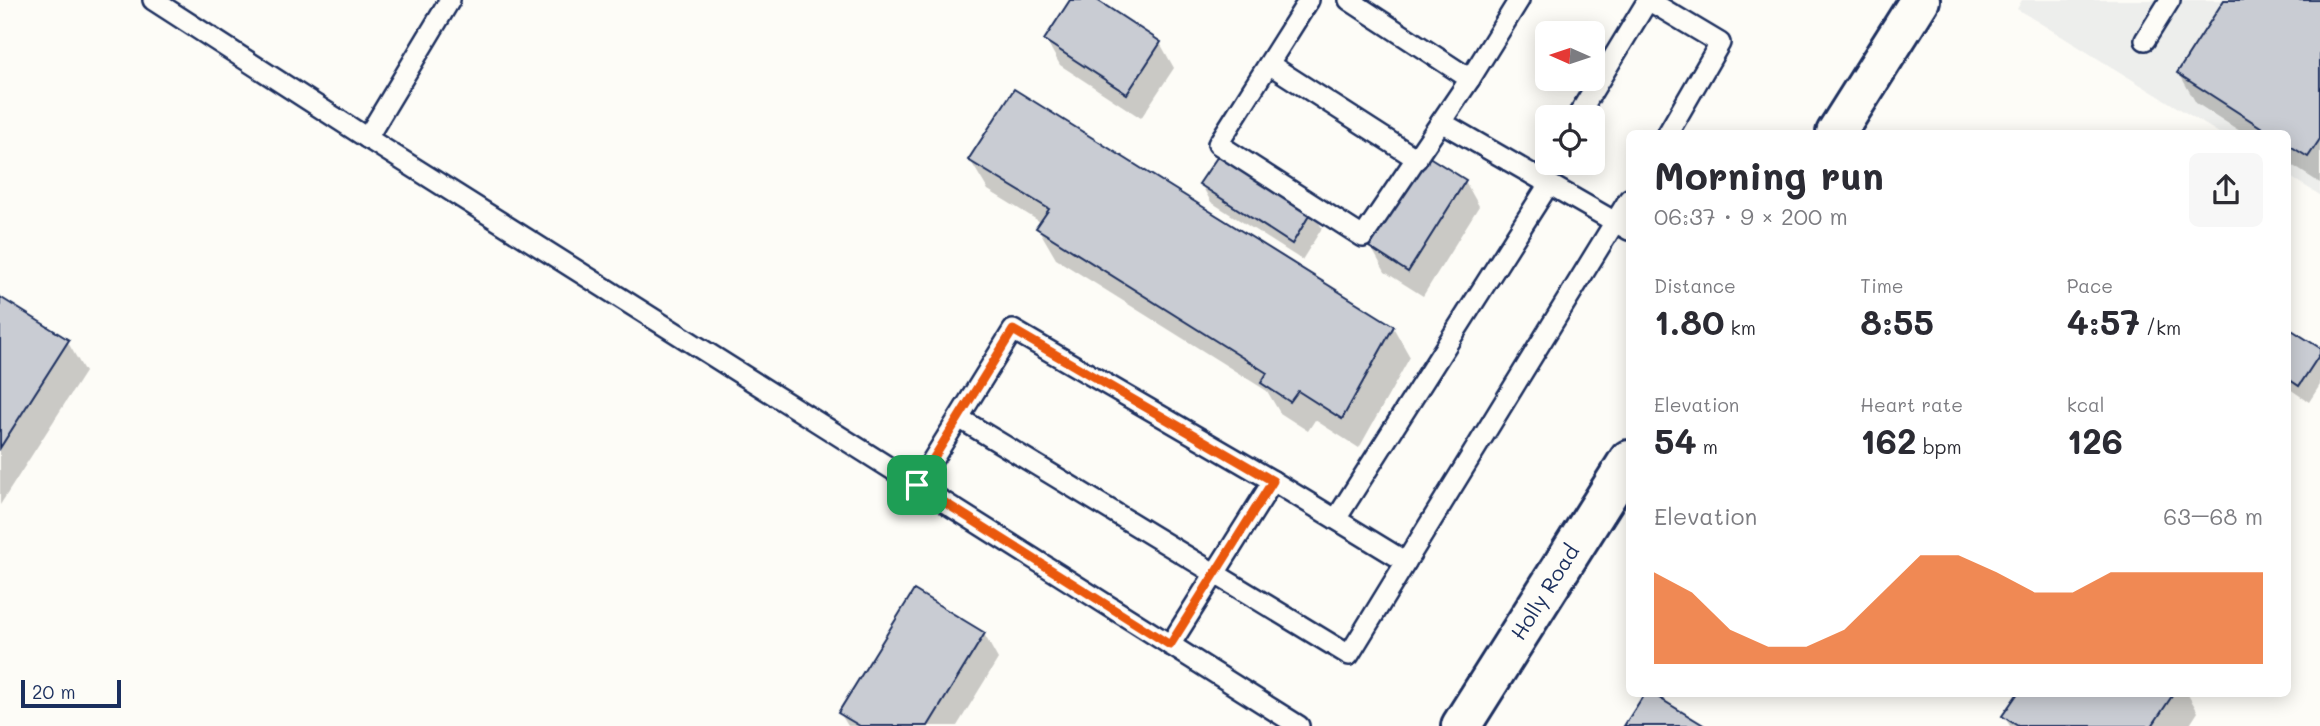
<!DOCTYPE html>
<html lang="en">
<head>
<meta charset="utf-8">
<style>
	body { margin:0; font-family:Mali,sans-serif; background:#f7f7f7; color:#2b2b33; height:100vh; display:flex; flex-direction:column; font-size:26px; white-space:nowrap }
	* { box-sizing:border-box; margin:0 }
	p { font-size:23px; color:#7c7c81 }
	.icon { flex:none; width:38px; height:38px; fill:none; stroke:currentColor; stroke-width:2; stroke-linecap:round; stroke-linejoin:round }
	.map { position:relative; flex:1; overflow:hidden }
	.side { position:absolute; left:1626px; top:130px; width:665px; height:567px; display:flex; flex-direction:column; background:#fff; border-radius:10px; box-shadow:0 4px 18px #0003 }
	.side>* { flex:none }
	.needle { width:46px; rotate:273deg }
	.buttons { position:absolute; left:1535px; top:21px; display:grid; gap:14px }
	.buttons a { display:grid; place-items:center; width:70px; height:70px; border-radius:10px; background:#fff; box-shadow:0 4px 18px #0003; font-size:35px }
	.scale { position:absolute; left:21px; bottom:18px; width:100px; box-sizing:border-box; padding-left:7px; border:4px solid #1b2f5e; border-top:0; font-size:19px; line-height:24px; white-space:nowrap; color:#1b2f5e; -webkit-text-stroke:5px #fdfcf7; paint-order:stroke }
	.pin { position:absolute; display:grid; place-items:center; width:60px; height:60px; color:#fff; margin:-30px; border-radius:14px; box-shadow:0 4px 10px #0006 }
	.round { display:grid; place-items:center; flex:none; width:74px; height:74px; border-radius:10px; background:#f7f7f7 }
	.headline { display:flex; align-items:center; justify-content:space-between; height:119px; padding:0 28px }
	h1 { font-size:38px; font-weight:700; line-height:52px }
	.figures { display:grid; grid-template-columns:repeat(3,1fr); gap:10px; height:119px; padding:7px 28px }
	.figures div { display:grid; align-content:center }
	.figures b { font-size:35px; font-weight:700 }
	.figures small { font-size:19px; font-weight:400 }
	.figures p { font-size:19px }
	.chart { height:196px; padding:14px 28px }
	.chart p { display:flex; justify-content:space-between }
	.chart svg { width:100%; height:126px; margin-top:7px; fill:#ea580c; opacity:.7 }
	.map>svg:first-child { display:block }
	.built { fill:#edeeec }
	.shadow { fill:#0003 }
	.building { fill:#c9ccd3; stroke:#1b2f5e; stroke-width:2 }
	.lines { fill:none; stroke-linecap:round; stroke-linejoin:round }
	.lane-casing { stroke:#1b2f5e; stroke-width:24 }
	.secondary-casing { stroke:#1b2f5e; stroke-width:44 }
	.lane { stroke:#fdfcf7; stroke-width:19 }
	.secondary { stroke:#fdfcf7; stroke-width:38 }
	.route-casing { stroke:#fff; stroke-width:14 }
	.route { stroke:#ea580c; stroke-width:9 }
	.labels { text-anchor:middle; stroke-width:5; stroke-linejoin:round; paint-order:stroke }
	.street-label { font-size:21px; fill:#1b2f5e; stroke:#fdfcf7 }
</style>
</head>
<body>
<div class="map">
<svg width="2320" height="726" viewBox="0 0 2320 726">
	<rect width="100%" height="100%" fill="#fdfcf7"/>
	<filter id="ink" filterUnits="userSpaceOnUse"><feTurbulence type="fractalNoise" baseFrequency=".0143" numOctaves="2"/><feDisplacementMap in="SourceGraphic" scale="14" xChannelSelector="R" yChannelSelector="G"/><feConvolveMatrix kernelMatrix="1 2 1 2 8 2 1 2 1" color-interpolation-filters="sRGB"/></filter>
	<g filter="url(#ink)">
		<!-- built -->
		<polygon class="built" points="2022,0 2320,0 2320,195 2287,175 2287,133 2219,133 2017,9"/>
		<!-- shadow -->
		<g class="shadow">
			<polygon points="1072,0 1094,0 1160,43 1174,68 1141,118 1060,65 1046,40"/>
			<polygon points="2226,0 2320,0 2320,183 2287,162 2287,133 2243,133 2196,103 2179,73"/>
			<polygon points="970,160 1393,327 1410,357 1359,448 1315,420 1308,431 1280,413 1267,391 1056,259 1038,228 1042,223 988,190"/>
			<polygon points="1465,181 1479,206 1423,296 1385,272 1371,247"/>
			<polygon points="1201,184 1312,211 1322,228 1302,260 1211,202"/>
			<polygon points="0,299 67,341 85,372 0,505"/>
			<polygon points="2287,329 2320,350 2320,385 2309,402 2287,387"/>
			<polygon points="915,592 984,634 998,659 957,726 848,726 840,713"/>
			<polygon points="2020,693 2187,693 2198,712 2189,726 2010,726 2004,716"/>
		</g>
		<!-- building -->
		<g class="building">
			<polygon points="1070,0 1097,0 1161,42 1127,94 1044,40"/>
			<polygon points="2224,0 2320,0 2320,139 2308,157 2287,144 2287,133 2270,133 2177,73"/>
			<polygon points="1014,89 1394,326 1342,419 1298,391 1290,402 1261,383 1267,373 1036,228 1049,209 968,160"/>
			<polygon points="1222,150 1313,209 1292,244 1199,184"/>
			<polygon points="1426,155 1466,180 1408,272 1369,247"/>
			<polygon points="0,297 69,340 0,448"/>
			<polygon points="2287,327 2320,348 2320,354 2299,386 2287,378"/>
			<polygon points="914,590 985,633 928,726 860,726 838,713"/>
			<polygon points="1645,693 1651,693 1705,726 1624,726"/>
			<polygon points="2018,693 2174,693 2152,726 2018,726 2002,716"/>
		</g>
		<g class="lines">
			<defs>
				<g id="lane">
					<polyline points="153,0 367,138 1299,726"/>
					<polyline points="1309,0 1218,144 1363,237 1470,79 1519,0"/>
					<polyline points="1349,0 1470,79"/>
					<polyline points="2145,40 2170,0"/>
					<polyline points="1269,64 1417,159"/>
					<polyline points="1577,117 1648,0 1720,43 1668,133"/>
					<polyline points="1441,122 1549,184"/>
					<polyline points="367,138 450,0"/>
					<polyline points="959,418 1349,655 1406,562 1273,481"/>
					<polyline points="917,485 1013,330 1273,481 1170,645"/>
					<polyline points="1336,519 1549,184 1629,230"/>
					<polyline points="1406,562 1629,199"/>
				</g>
				<g id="secondary">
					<polyline points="1836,133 1920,0"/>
					<path id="s1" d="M1461 726 1629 460"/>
				</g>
			</defs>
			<!-- lane casing -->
			<use href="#lane" class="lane-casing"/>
			<!-- secondary casing -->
			<use href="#secondary" class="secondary-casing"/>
			<!-- lane -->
			<use href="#lane" class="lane"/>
			<!-- secondary -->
			<use href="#secondary" class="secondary"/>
		</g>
	</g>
	<g class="lines" filter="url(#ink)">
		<defs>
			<polygon id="route" points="1013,330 1273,481 1170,645 917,485"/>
		</defs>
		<!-- route casing -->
		<use href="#route" class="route-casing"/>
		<!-- route -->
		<use href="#route" class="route"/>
	</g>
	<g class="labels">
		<!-- street labels -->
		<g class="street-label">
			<text dy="7" stroke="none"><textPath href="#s1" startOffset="158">Holly Road</textPath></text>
		</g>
	</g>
</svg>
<div class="buttons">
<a><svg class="needle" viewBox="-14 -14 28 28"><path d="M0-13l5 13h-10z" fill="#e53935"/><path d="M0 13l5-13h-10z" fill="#7c7c81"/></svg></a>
<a><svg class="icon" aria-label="locate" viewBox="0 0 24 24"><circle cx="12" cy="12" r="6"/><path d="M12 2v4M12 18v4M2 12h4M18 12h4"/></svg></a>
</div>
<div class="scale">20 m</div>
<div class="pin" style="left:917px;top:485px;background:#1e9e55"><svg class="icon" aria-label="arrive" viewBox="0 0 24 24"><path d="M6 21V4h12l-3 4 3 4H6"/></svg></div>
<section class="side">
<div class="headline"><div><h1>Morning run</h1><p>06:37 · 9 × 200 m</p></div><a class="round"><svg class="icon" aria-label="share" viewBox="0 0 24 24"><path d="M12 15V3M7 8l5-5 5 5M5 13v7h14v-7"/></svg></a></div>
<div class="figures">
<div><p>Distance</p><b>1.80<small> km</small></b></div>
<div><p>Time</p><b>8:55</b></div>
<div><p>Pace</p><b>4:57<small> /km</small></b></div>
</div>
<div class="figures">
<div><p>Elevation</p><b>54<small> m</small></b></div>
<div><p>Heart rate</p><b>162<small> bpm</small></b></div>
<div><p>kcal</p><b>126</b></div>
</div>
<div class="chart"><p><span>Elevation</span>63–68 m</p>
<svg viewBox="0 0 160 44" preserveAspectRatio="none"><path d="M0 44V12L10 19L20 32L30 38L40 38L50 32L60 19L70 6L80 6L90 12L100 19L110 19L120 12L130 12L140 12L150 12L160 12V44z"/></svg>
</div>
</section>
</div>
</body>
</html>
